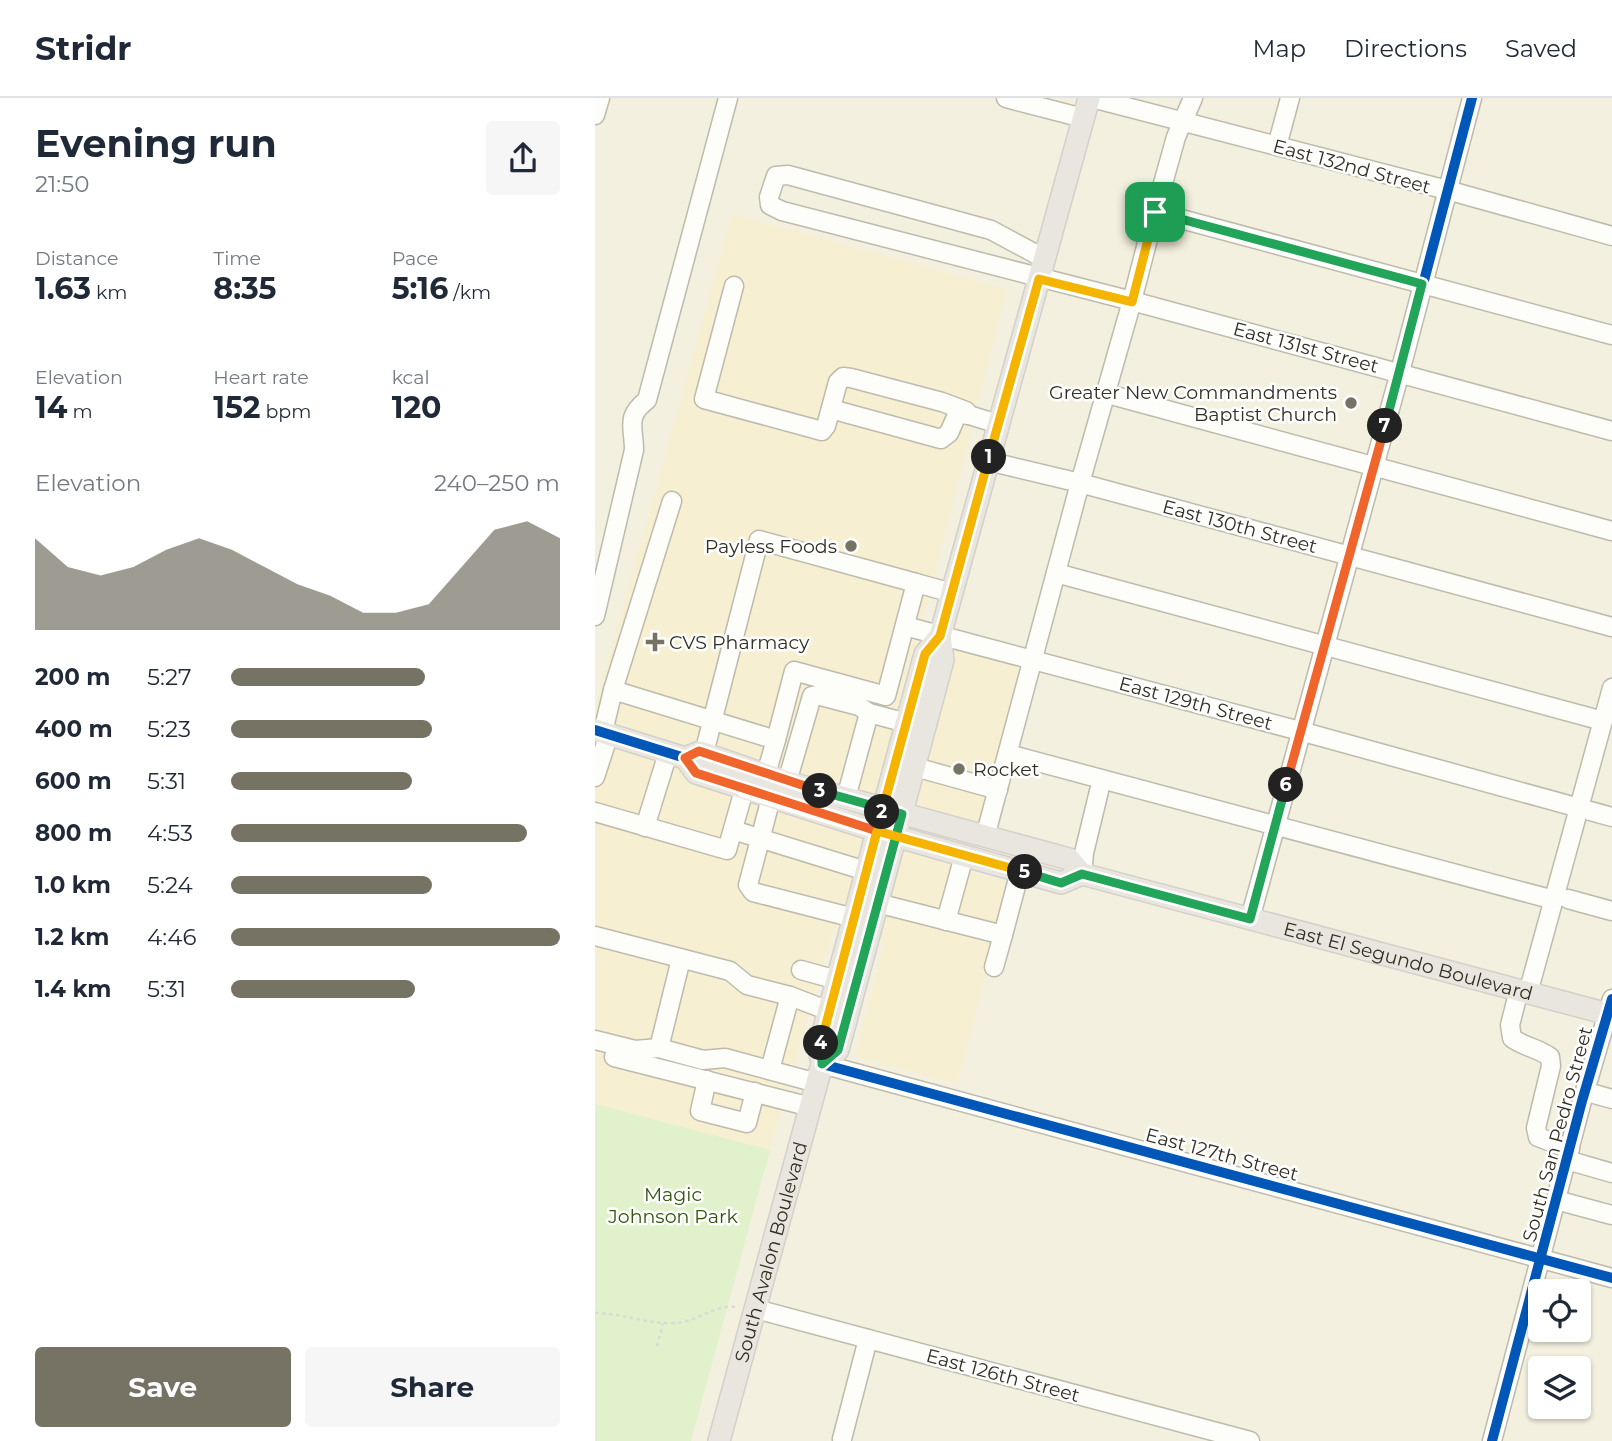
<!DOCTYPE html>
<html lang="en">
<head>
<meta charset="utf-8">
<style>
	body { margin:0; font-family:Montserrat,sans-serif; background:#f6f6f7; color:#1f2937; height:100vh; display:flex; flex-direction:column; font-size:26px; white-space:nowrap }
	* { box-sizing:border-box; margin:0 }
	p { font-size:23px; color:#747a83 }
	.icon { flex:none; width:38px; height:38px; fill:none; stroke:currentColor; stroke-width:2; stroke-linecap:round; stroke-linejoin:round }
	.map { position:relative; flex:1; overflow:hidden }
	.sheet { display:flex; flex-direction:column; background:#fff; width:595px }
	.sheet>* { flex:none }
	.fabs { position:absolute; left:933px; top:1181px; display:grid; gap:14px }
	.fabs a { display:grid; place-items:center; width:63px; height:63px; border-radius:7px; background:#fff; box-shadow:0 2px 5px #0004; font-size:35px }
	.pin { position:absolute; display:grid; place-items:center; width:60px; height:60px; color:#fff; margin:-30px; border-radius:14px; box-shadow:0 4px 10px #0006 }
	.km { position:absolute; width:35px; height:35px; margin:-18px; border-radius:50%; background:#222; color:#fff; font-size:19px; line-height:35px; text-align:center }
	.round { display:grid; place-items:center; flex:none; width:74px; height:74px; border-radius:7px; background:#f6f6f7 }
	.summary { display:flex; align-items:center; justify-content:space-between; height:119px; padding:0 35px }
	h1 { font-size:38px; font-weight:700; line-height:52px }
	.metrics { display:grid; grid-template-columns:repeat(3,1fr); gap:10px; height:119px; padding:7px 35px }
	.metrics div { display:grid; align-content:center }
	.metrics b { font-size:30px; font-weight:700 }
	.metrics small { font-size:19px; font-weight:400 }
	.metrics p { font-size:19px }
	.chart { height:196px; padding:14px 35px }
	.chart p { display:flex; justify-content:space-between }
	.chart svg { width:100%; height:126px; margin-top:7px; fill:#767365; opacity:.7 }
	.primary-button { display:flex; gap:14px; margin-top:auto; padding:14px 35px }
	.primary-button a { flex:1; height:80px; border-radius:7px; background:#767365; color:#fff; font-size:28px; font-weight:700; line-height:80px; text-align:center }
	.primary-button a+a { background:#f6f6f7; color:#1f2937 }
	ul { padding:0 35px; list-style:none; font-size:23px }
	li { display:grid; grid-template-columns:112px 84px 1fr; align-items:center; height:52px }
	li i { height:18px; border-radius:9px; background:#767365 }
	header { display:flex; align-items:center; gap:42px; box-sizing:border-box; height:98px; padding:0 35px; background:#fff; border-bottom:2px solid #e0e1e3 }
	header strong { font-size:33px }
	nav { display:flex; gap:38px; margin-inline-start:auto; font-size:24px }
	main { display:flex; flex:1; min-height:0 }
	.map>svg:first-child { display:block }
	.built { fill:#f6efd2 }
	.green { fill:#e0f1cb }
	.lines { fill:none; stroke-linecap:round; stroke-linejoin:round }
	.minor-casing { stroke:#bebbad; stroke-width:21 }
	.major-casing { stroke:#d2d0c8; stroke-width:24 }
	.path { stroke:#dbdad5; stroke-width:2.5; stroke-dasharray:3.5 3.5; stroke-linecap:butt }
	.minor { stroke:#fdfdfa; stroke-width:18 }
	.major { stroke:#e9e6df; stroke-width:21 }
	.cycleway-casing { stroke:#fff; stroke-width:15 }
	.cycleway { stroke:#0057b8; stroke-width:10 }
	.split-1-casing { stroke:#fff; stroke-width:14 }
	.split-2-casing { stroke:#fff; stroke-width:14 }
	.split-3-casing { stroke:#fff; stroke-width:14 }
	.split-4-casing { stroke:#fff; stroke-width:14 }
	.split-5-casing { stroke:#fff; stroke-width:14 }
	.split-6-casing { stroke:#fff; stroke-width:14 }
	.split-7-casing { stroke:#fff; stroke-width:14 }
	.split-8-casing { stroke:#fff; stroke-width:14 }
	.split-1 { stroke:#f5b400; stroke-width:9 }
	.split-2 { stroke:#f5b400; stroke-width:9 }
	.split-3 { stroke:#f0652b; stroke-width:9 }
	.split-4 { stroke:#22a559; stroke-width:9 }
	.split-5 { stroke:#f5b400; stroke-width:9 }
	.split-6 { stroke:#22a559; stroke-width:9 }
	.split-7 { stroke:#f0652b; stroke-width:9 }
	.split-8 { stroke:#22a559; stroke-width:9 }
	.poi-dot { fill:#767365; stroke:#fff; stroke-width:2.5 }
	.labels { text-anchor:middle; stroke-width:5; stroke-linejoin:round; paint-order:stroke }
	.street-label { font-size:19px; fill:#322f23; stroke:#fff }
	.poi-label { font-size:19px; fill:#322f23; stroke:#fff; text-anchor:end }
	.park-label { font-size:19px; fill:#31550e; stroke:#fff }
</style>
</head>
<body>
<header>
<strong>Stridr</strong>
<nav><a>Map</a><a>Directions</a><a>Saved</a></nav>
</header>
<main>
<section class="sheet">
<div class="summary"><div><h1>Evening run</h1><p>21:50</p></div><a class="round"><svg class="icon" aria-label="share" viewBox="0 0 24 24"><path d="M12 15V3M7 8l5-5 5 5M5 13v7h14v-7"/></svg></a></div>
<div class="metrics">
<div><p>Distance</p><b>1.63<small> km</small></b></div>
<div><p>Time</p><b>8:35</b></div>
<div><p>Pace</p><b>5:16<small> /km</small></b></div>
</div>
<div class="metrics">
<div><p>Elevation</p><b>14<small> m</small></b></div>
<div><p>Heart rate</p><b>152<small> bpm</small></b></div>
<div><p>kcal</p><b>120</b></div>
</div>
<div class="chart"><p><span>Elevation</span>240–250 m</p>
<svg viewBox="0 0 160 44" preserveAspectRatio="none"><path d="M0 44V12L10 22L20 25L30 22L40 16L50 12L60 16L70 22L80 28L90 32L100 38L110 38L120 35L130 22L140 9L150 6L160 12V44z"/></svg>
</div>
<ul>
<li><b>200 m</b>5:27<i style="width:59%"></i></li>
<li><b>400 m</b>5:23<i style="width:61%"></i></li>
<li><b>600 m</b>5:31<i style="width:55%"></i></li>
<li><b>800 m</b>4:53<i style="width:90%"></i></li>
<li><b>1.0 km</b>5:24<i style="width:61%"></i></li>
<li><b>1.2 km</b>4:46<i style="width:100%"></i></li>
<li><b>1.4 km</b>5:31<i style="width:56%"></i></li>
</ul>
<div class="primary-button"><a>Save</a><a>Share</a></div>
</section>
<div class="map">
<svg width="1017" height="1343" viewBox="0 0 1017 1343">
	<rect width="100%" height="100%" fill="#f4f0df"/>
	<!-- built -->
	<polygon class="built" points="137,116 412,191 323,542 426,570 376,773 414,786 362,986 260,958 289,844 238,831 175,1052 0,1006 0,609"/>
	<!-- green -->
	<polygon class="green" points="0,1006 175,1052 96,1343 0,1343"/>
	<g class="lines">
		<defs>
			<g id="minor">
				<polyline points="411,0 488,20"/>
				<polyline points="497,0 852,92 1017,138"/>
				<polyline points="0,17 5,0"/>
				<polyline points="682,48 695,0"/>
				<polyline points="560,114 1017,237"/>
				<polyline points="450,161 396,132 193,77 181,78 174,99 175,107 187,113 537,203 1017,333"/>
				<polyline points="139,188 109,301 227,333 231,328 243,284 248,279 256,280 347,304 371,313 374,317 403,326"/>
				<polyline points="509,295 1017,433"/>
				<polyline points="236,311 346,341 354,335 361,319 367,316 374,317"/>
				<polyline points="393,363 485,385 1017,529"/>
				<polyline points="461,475 1008,623"/>
				<polyline points="321,485 357,495"/>
				<path d="M0 518 39 352C39 329 30 319 52 302L133 0"/>
				<polyline points="310,528 705,633 1017,719"/>
				<polyline points="18,592 77,403"/>
				<polyline points="8,634 18,592 181,642 171,676"/>
				<polyline points="109,655 164,442 321,485 291,598 199,573 181,642"/>
				<polyline points="413,656 959,802"/>
				<polyline points="320,669 403,692"/>
				<polyline points="0,679 14,636"/>
				<polyline points="192,684 217,598 222,597 264,608 274,615"/>
				<polyline points="176,700 153,787 158,794 259,820"/>
				<polyline points="251,700 274,615 312,625"/>
				<polyline points="0,714 132,752 149,692"/>
				<polyline points="50,729 73,655"/>
				<polyline points="138,732 271,773"/>
				<polyline points="390,739 485,385 537,203 560,114 581,39 598,0"/>
				<polyline points="487,776 489,755 504,693"/>
				<polyline points="973,801 1017,813"/>
				<polyline points="282,805 408,837 425,773"/>
				<polyline points="655,821 805,274 877,0"/>
				<polyline points="351,823 369,758"/>
				<polyline points="0,838 135,873 152,887 195,898 234,913"/>
				<polyline points="399,869 408,837"/>
				<polyline points="206,872 242,882"/>
				<path d="M924 892 915 927 917 940C929 949 943 950 955 959L956 968 941 1030 943 1039 975 1051"/>
				<polyline points="933,895 1017,590"/>
				<polyline points="0,942 40,952 64,950 108,962 130,960 222,985"/>
				<polyline points="64,950 86,861"/>
				<polyline points="19,959 216,1009"/>
				<polyline points="227,966 1017,1180"/>
				<polyline points="175,972 195,898"/>
				<polyline points="112,982 105,1013 152,1025 160,994"/>
				<polyline points="992,994 1017,1001"/>
				<polyline points="972,1062 1017,1075"/>
				<polyline points="961,1102 1017,1117"/>
				<polyline points="161,1211 655,1343"/>
				<polyline points="247,1341 273,1241"/>
				<polyline points="897,1343 987,1003 1017,901"/>
			</g>
			<g id="major">
				<polyline points="0,632 90,660 101,675 282,733 466,785 487,776"/>
				<path id="s1" d="M90 660 105 654 192 684 474 761 487 776 1017 917"/>
				<polyline points="227,966 243,952 348,562 345,538 494,0"/>
				<path id="s2" d="M124 1343 227 966 224 949 330 556 345 538"/>
			</g>
		</defs>
		<!-- minor casing -->
		<use href="#minor" class="minor-casing"/>
		<!-- major casing -->
		<use href="#major" class="major-casing"/>
		<!-- path -->
		<g class="path">
			<path d="M0 1215C27 1215 54 1227 81 1225 104 1223 120 1206 142 1209"/>
			<polyline points="62,1248 68,1225"/>
		</g>
		<!-- minor -->
		<use href="#minor" class="minor"/>
		<!-- major -->
		<use href="#major" class="major"/>
		<defs>
			<g id="cycleway">
				<polyline points="0,632 90,660"/>
				<polyline points="149,692 282,733"/>
				<polyline points="655,821 805,274 877,0"/>
				<polyline points="227,966 1017,1180"/>
				<polyline points="897,1343 987,1003 1017,901"/>
			</g>
		</defs>
		<!-- cycleway casing -->
		<use href="#cycleway" class="cycleway-casing"/>
		<!-- cycleway -->
		<use href="#cycleway" class="cycleway"/>
	</g>
	<g class="lines">
		<defs>
			<polyline id="split-1" points="394,359 444,181 537,204 560,114"/>
			<polyline id="split-2" points="287,714 330,556 345,538 394,359"/>
			<polyline id="split-3" points="225,693 104,653 90,660 101,675 282,733 287,714"/>
			<polyline id="split-4" points="225,693 307,716 243,952 227,966 226,945"/>
			<polyline id="split-5" points="226,945 282,733 430,774"/>
			<polyline id="split-6" points="430,774 466,785 487,776 655,821 691,687"/>
			<polyline id="split-7" points="691,687 790,328"/>
			<polyline id="split-8" points="560,114 827,186 790,328"/>
		</defs>
		<!-- split-1 casing -->
		<use href="#split-1" class="split-1-casing"/>
		<!-- split-2 casing -->
		<use href="#split-2" class="split-2-casing"/>
		<!-- split-3 casing -->
		<use href="#split-3" class="split-3-casing"/>
		<!-- split-4 casing -->
		<use href="#split-4" class="split-4-casing"/>
		<!-- split-5 casing -->
		<use href="#split-5" class="split-5-casing"/>
		<!-- split-6 casing -->
		<use href="#split-6" class="split-6-casing"/>
		<!-- split-7 casing -->
		<use href="#split-7" class="split-7-casing"/>
		<!-- split-8 casing -->
		<use href="#split-8" class="split-8-casing"/>
		<!-- split-1 -->
		<use href="#split-1" class="split-1"/>
		<!-- split-2 -->
		<use href="#split-2" class="split-2"/>
		<!-- split-3 -->
		<use href="#split-3" class="split-3"/>
		<!-- split-4 -->
		<use href="#split-4" class="split-4"/>
		<!-- split-5 -->
		<use href="#split-5" class="split-5"/>
		<!-- split-6 -->
		<use href="#split-6" class="split-6"/>
		<!-- split-7 -->
		<use href="#split-7" class="split-7"/>
		<!-- split-8 -->
		<use href="#split-8" class="split-8"/>
	</g>
	<!-- markers -->
	<g class="poi-dot">
		<circle cx="756" cy="305" r="7"/>
		<circle cx="256" cy="448" r="7"/>
		<path d="M56.5 533.5h7v7h7v7h-7v7h-7v-7h-7v-7h7z"/>
		<circle cx="364" cy="671" r="7"/>
	</g>
	<g class="labels">
		<!-- street labels -->
		<g class="street-label">
			<text transform="translate(757 68) rotate(15)" y="7">East 132nd Street</text>
			<text transform="translate(711 249) rotate(15)" y="7">East 131st Street</text>
			<text transform="translate(645 428) rotate(15)" y="7">East 130th Street</text>
			<text transform="translate(601 605) rotate(15)" y="7">East 129th Street</text>
			<text dy="7" stroke="none"><textPath href="#s1" startOffset="758">East El Segundo Boulevard</textPath></text>
			<text transform="translate(962 1036) rotate(-75)" y="7">South San Pedro Street</text>
			<text transform="translate(627 1056) rotate(15)" y="7">East 127th Street</text>
			<text dy="7" stroke="none"><textPath href="#s2" startOffset="196">South Avalon Boulevard</textPath></text>
			<text transform="translate(408 1277) rotate(15)" y="7">East 126th Street</text>
		</g>
		<!-- poi labels -->
		<g class="poi-label">
			<text x="742" y="301">Greater New Commandments<tspan x="742" dy="22">Baptist Church</tspan></text>
			<text x="242" y="455">Payless Foods</text>
			<text x="74" y="551" text-anchor="start">CVS Pharmacy</text>
			<text x="378" y="678" text-anchor="start">Rocket</text>
		</g>
		<!-- park labels -->
		<g class="park-label">
			<text x="78" y="1103">Magic<tspan x="78" dy="22">Johnson Park</tspan></text>
		</g>
	</g>
</svg>
<div class="fabs">
<a><svg class="icon" aria-label="locate" viewBox="0 0 24 24"><circle cx="12" cy="12" r="6"/><path d="M12 2v4M12 18v4M2 12h4M18 12h4"/></svg></a>
<a><svg class="icon" aria-label="layers" viewBox="0 0 24 24"><path d="M12 4l9 5-9 5-9-5zM3 14l9 5 9-5"/></svg></a>
</div>
<div class="pin" style="left:560px;top:114px;background:#1e9e55"><svg class="icon" aria-label="arrive" viewBox="0 0 24 24"><path d="M6 21V4h12l-3 4 3 4H6"/></svg></div>
<b class="km" style="left:394px;top:359px">1</b>
<b class="km" style="left:287px;top:714px">2</b>
<b class="km" style="left:225px;top:693px">3</b>
<b class="km" style="left:226px;top:945px">4</b>
<b class="km" style="left:430px;top:774px">5</b>
<b class="km" style="left:691px;top:687px">6</b>
<b class="km" style="left:790px;top:328px">7</b>
</div>
</main>
</body>
</html>
